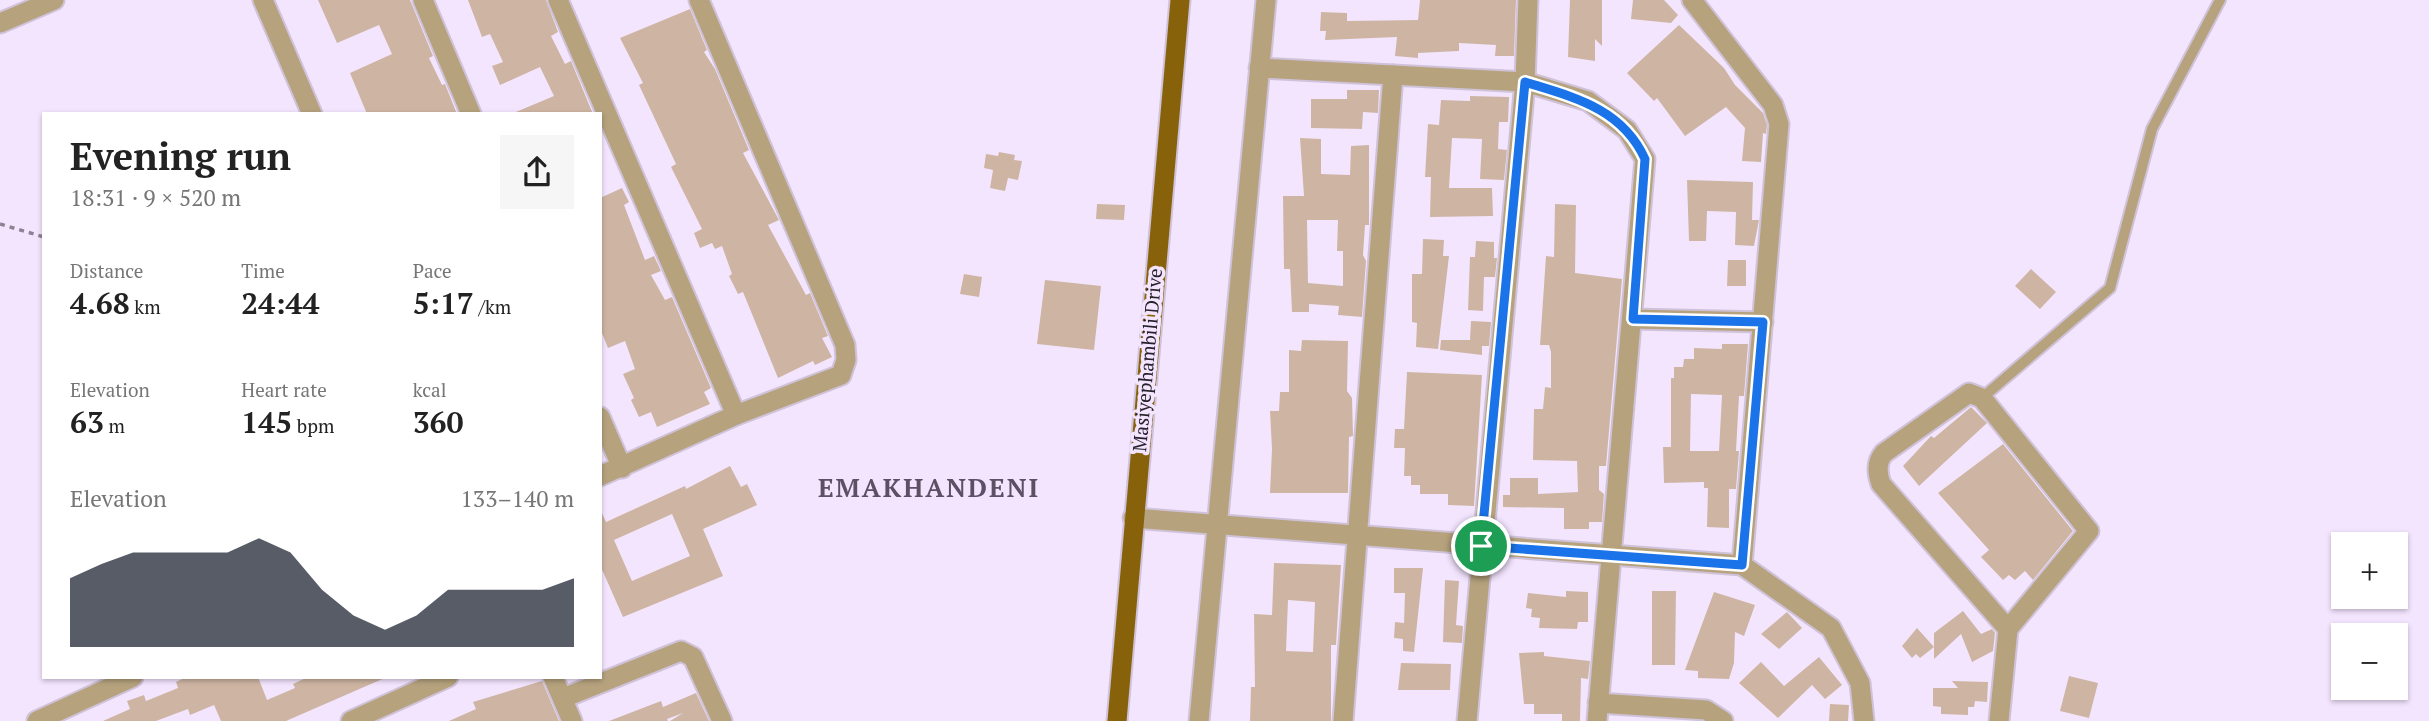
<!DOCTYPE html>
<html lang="en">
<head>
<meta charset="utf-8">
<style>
	body { margin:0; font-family:"PT Serif",serif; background:#f6f6f6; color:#222; height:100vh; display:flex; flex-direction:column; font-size:26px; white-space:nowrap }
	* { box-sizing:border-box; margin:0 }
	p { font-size:23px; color:#767676 }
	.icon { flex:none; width:38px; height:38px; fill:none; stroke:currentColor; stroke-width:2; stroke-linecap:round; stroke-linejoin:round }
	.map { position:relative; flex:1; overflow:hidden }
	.details { position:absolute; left:42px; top:112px; width:560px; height:567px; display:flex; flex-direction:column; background:#fff; border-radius:0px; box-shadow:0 2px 5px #0004 }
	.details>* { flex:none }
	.fabs { position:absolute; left:2331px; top:532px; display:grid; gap:14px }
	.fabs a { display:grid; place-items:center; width:77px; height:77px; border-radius:0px; background:#fff; box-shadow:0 2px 5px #0004; font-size:35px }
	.pin { position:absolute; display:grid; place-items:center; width:60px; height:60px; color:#fff; margin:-30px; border:4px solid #fff; border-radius:50%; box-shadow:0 2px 7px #0007 }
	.round { display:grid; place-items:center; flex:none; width:74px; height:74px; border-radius:0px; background:#f6f6f6 }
	.headline { display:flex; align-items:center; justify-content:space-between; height:119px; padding:0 28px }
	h1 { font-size:38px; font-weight:700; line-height:52px }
	.figures { display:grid; grid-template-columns:repeat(3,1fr); gap:10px; height:119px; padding:7px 28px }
	.figures div { display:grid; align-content:center }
	.figures b { font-size:30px; font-weight:700 }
	.figures small { font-size:19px; font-weight:400 }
	.figures p { font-size:19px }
	.chart { height:196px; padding:14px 28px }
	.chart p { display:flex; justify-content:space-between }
	.chart svg { width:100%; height:126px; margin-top:7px; fill:#111827; opacity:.7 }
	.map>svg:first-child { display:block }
	.building { fill:#ceb5a3; fill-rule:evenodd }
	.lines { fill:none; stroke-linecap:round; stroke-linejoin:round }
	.service-casing { stroke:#cfc2d9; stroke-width:14 }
	.minor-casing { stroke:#cfc2d9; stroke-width:23 }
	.primary-casing { stroke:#cfc2d9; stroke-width:23 }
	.path { stroke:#8c8294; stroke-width:3.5; stroke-dasharray:5 5; stroke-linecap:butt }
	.service { stroke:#b6a27d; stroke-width:10 }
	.minor { stroke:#b6a27d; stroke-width:19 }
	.primary { stroke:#88620b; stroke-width:19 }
	.route-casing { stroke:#fff; stroke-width:14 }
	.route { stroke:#1a73e8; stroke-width:9 }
	.labels { text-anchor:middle; stroke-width:7; stroke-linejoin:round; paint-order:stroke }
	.street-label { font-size:19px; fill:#27212b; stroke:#f4e5ff }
	.district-label { font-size:26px; font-weight:bold; letter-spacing:2px; fill:#5c5065; stroke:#f4e5ff }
</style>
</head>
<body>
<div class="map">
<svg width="2429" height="721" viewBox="0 0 2429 721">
	<rect width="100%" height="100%" fill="#f4e5ff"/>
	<!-- building -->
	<g class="building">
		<polygon points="318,0 410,0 433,56 429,58 442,85 445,84 457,114 367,114 350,73 392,54 379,25 337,43"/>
		<polygon points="468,0 546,0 558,32 551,36 565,64 571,61 593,114 511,114 554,96 540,67 500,85 492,66 503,62 490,34 482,37"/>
		<polygon points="1420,0 1516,0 1514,56 1495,56 1496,45 1459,43 1459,51 1418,53 1418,58 1395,56 1397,37 1325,40 1326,31 1320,31 1321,12 1347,13 1347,21 1418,20"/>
		<polygon points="1570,0 1602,0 1602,46 1595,39 1595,61 1568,57"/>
		<polygon points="1633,0 1664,0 1678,15 1671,23 1631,19"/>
		<polygon points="690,9 707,50 704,52 715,69 749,150 743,153 779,220 768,225 806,295 810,293 828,336 822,338 832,357 815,365 813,361 778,378 743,292 738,294 729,276 732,274 722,246 715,249 712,243 700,248 694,233 702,229 671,167 676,164 639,85 643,83 620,38"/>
		<polygon points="1679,25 1724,68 1735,85 1763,113 1767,125 1766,134 1763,133 1761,162 1742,161 1745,128 1726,107 1685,136 1657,98 1654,101 1627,73"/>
		<polygon points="1347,90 1379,90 1378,113 1363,112 1362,129 1311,128 1311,99 1347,99"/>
		<polygon points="1470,96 1509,97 1508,122 1499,122 1498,149 1507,150 1504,180 1480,179 1482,139 1452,138 1449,188 1492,188 1493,216 1430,217 1431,177 1425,177 1428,124 1439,125 1441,100 1470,101"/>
		<path d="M1300 138 1321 139V174L1350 175 1351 146 1369 145V225H1365L1363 255 1366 261 1362 317 1338 315 1339 306 1309 304V312H1292L1290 269H1284L1283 196H1304ZM1307 220H1338L1337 251H1343V286L1308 283Z"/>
		<polygon points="999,152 1015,155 1014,160 1022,161 1018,180 1008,178 1005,191 990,188 993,170 984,168 986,154 998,156"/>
		<polygon points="1687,180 1753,182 1752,220 1759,220 1754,246 1735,245 1736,212 1707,211 1706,241 1689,241"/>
		<polygon points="622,188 629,202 624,205 645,260 654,256 661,271 651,275 665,300 672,297 711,388 704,392 710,404 657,427 651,412 639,417 631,400 634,398 623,374 635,369 625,341 608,348 600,328 600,198"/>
		<polygon points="1097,204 1125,205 1124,220 1096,219"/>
		<polygon points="1555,204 1576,205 1575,273 1622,279 1606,466 1599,466 1599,490 1604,494 1602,522 1589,522 1589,529 1564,529 1564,508 1503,507 1503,495 1510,495 1510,478 1538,478 1538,494 1578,492 1577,461 1533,460 1534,409 1543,409 1545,387 1551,388 1551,352 1549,345 1540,345 1546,256 1554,257"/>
		<polygon points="1423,239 1444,240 1443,256 1449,256 1438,349 1416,347 1417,323 1412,322 1412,274 1422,274"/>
		<polygon points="1476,241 1494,242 1494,258 1497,258 1495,277 1484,277 1483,311 1468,310 1470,257 1475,257"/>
		<polygon points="1728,260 1746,260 1746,286 1727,286"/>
		<polygon points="2031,269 2056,292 2040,309 2015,286"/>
		<polygon points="964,274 982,277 979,297 960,294"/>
		<polygon points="1045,280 1101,286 1094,350 1037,344"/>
		<polygon points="1471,321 1491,322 1489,346 1482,346 1482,355 1440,350 1441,340 1470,340"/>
		<polygon points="1302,340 1348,341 1347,391 1352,398 1353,436 1349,437 1348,493 1270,493 1272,449 1270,411 1279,411 1280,392 1289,392 1289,350 1301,351"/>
		<path d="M1722 344H1748L1744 396H1739L1736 451H1739L1736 489H1729V528L1707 527 1708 488H1704V482L1664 483 1663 447H1671V378H1674V367H1683L1684 359H1694V348L1722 349ZM1691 394 1722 395 1719 451H1690Z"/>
		<polygon points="1407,372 1482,375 1474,506 1448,505 1448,494 1420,494 1420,485 1411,485 1411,476 1404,476 1405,448 1394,448 1395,429 1404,429"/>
		<polygon points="1971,407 1987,423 1919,486 1903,466 1931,436 1934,438"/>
		<polygon points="2003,444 2073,531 2033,580 2025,571 2015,580 2009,575 2003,580 1981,557 1989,550 1938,493"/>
		<path d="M730 466 741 487 747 484 757 505 703 529 723 576 623 617 600 565V509L606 522 685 486 686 489ZM672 514 690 556 632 581 614 540Z"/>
		<path d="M1274 563 1341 565 1336 645H1331V721H1250L1251 687H1255L1254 614 1272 615ZM1288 600 1315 602 1313 652 1286 651Z"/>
		<polygon points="1394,568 1423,568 1414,652 1403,651 1403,639 1394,638 1395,622 1404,623 1405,593 1394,593"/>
		<polygon points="1445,580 1459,581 1456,625 1463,626 1462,643 1443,642"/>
		<polygon points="1566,591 1588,592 1588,622 1578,622 1577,629 1539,628 1540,618 1531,617 1532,609 1526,608 1528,593 1566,597"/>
		<polygon points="1652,591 1676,591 1675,665 1652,665"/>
		<polygon points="1714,592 1755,605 1744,636 1735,632 1734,663 1729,679 1698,678 1698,671 1685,670"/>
		<polygon points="1963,611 1981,634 1992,629 1995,633 1993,651 1972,662 1961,634 1934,659 1934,633"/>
		<polygon points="1787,612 1802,628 1779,649 1761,634"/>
		<polygon points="1917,628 1934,647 1920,658 1916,654 1912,658 1902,646"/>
		<polygon points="1544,652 1544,656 1590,661 1588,679 1581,678 1580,721 1562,721 1562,714 1534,714 1534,704 1524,704 1519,653"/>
		<polygon points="1819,657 1842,685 1825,699 1812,685 1778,718 1739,683 1761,662 1784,686"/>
		<polygon points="1401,663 1451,664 1450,690 1398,690"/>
		<polygon points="2069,676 2098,683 2089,718 2060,711"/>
		<polygon points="186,677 258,677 267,700 295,688 293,684 308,677 387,677 286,721 221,721 214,705 190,715 188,709 156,721 103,721 130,709 127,701 144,695 146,701 178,688 176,682"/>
		<polygon points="542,681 559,721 449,721 476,709 473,702"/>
		<polygon points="1952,681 1988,682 1987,702 1975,701 1974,707 1968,707 1968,715 1941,714 1941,707 1933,706 1933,688 1958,688"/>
		<polygon points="696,693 709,721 670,721 683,713 667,719 668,721 609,721 661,701 663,707"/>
		<polygon points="1830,704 1849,705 1848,721 1829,721"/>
	</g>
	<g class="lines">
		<defs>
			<polyline id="service" points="1982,398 2110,288 2152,129 2220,0"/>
			<g id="minor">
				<polyline points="263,0 312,114"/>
				<polyline points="423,0 471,114"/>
				<polyline points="558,0 736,415"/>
				<polyline points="1692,0 1773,105 1779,124 1742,565"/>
				<polyline points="0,23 54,0"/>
				<polyline points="1259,68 1525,82 1588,101 1627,130 1645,159 1597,721"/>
				<polyline points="1633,319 1763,322"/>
				<polyline points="600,417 622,468"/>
				<polyline points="600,476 736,415 841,375 846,360 845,345 699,0"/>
				<polyline points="1133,518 1742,565 1831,628 1860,683 1864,721"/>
				<polyline points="553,677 572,721"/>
				<polyline points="563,698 681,651 693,657 722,721"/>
				<polyline points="1598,703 1706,710 1723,721"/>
				<polyline points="37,721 133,677"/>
				<polyline points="351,721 448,677"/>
				<polyline points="1199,721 1266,0"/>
				<polyline points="1343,721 1393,75"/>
				<polyline points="1467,721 1525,82 1528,0"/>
				<path d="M1999 721 2008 629 2089 531 1982 398 1969 393 1884 453C1876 462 1877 473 1881 484L2008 629"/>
			</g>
			<polyline id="primary" points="1117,721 1180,0"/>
		</defs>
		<!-- service casing -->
		<use href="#service" class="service-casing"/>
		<!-- minor casing -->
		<use href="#minor" class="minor-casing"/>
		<!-- primary casing -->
		<use href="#primary" class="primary-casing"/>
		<!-- path -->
		<polyline class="path" points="0,224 44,237"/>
		<!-- service -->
		<use href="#service" class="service"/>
		<!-- minor -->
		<use href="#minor" class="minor"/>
		<!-- primary -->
		<use href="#primary" class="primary"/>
	</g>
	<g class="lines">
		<defs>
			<path id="route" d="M1525 82C1573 97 1622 108 1645 159L1633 319 1763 322 1742 565 1481 546Z"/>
		</defs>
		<!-- route casing -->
		<use href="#route" class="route-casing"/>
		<!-- route -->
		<use href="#route" class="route"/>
	</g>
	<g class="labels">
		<!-- street labels -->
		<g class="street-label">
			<text transform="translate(1147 360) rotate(-85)" y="7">Masiyephambili Drive</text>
		</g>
		<!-- district labels -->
		<g class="district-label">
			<text x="929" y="497">EMAKHANDENI</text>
		</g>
	</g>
</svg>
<div class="fabs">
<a>+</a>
<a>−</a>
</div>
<div class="pin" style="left:1481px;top:546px;background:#1e9e55"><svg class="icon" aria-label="arrive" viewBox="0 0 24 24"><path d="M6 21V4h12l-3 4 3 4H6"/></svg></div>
<section class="details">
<div class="headline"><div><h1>Evening run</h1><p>18:31 · 9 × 520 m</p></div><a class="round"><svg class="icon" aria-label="share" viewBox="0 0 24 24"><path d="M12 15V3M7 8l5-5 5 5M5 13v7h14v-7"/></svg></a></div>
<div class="figures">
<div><p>Distance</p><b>4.68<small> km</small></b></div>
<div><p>Time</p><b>24:44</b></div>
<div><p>Pace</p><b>5:17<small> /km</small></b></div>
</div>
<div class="figures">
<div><p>Elevation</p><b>63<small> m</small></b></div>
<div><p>Heart rate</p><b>145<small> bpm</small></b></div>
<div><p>kcal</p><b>360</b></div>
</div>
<div class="chart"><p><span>Elevation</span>133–140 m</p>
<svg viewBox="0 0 160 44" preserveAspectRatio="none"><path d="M0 44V20L10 15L20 11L30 11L40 11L50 11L60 6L70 11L80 24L90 33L100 38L110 33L120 24L130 24L140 24L150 24L160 20V44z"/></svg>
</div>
</section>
</div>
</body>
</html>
